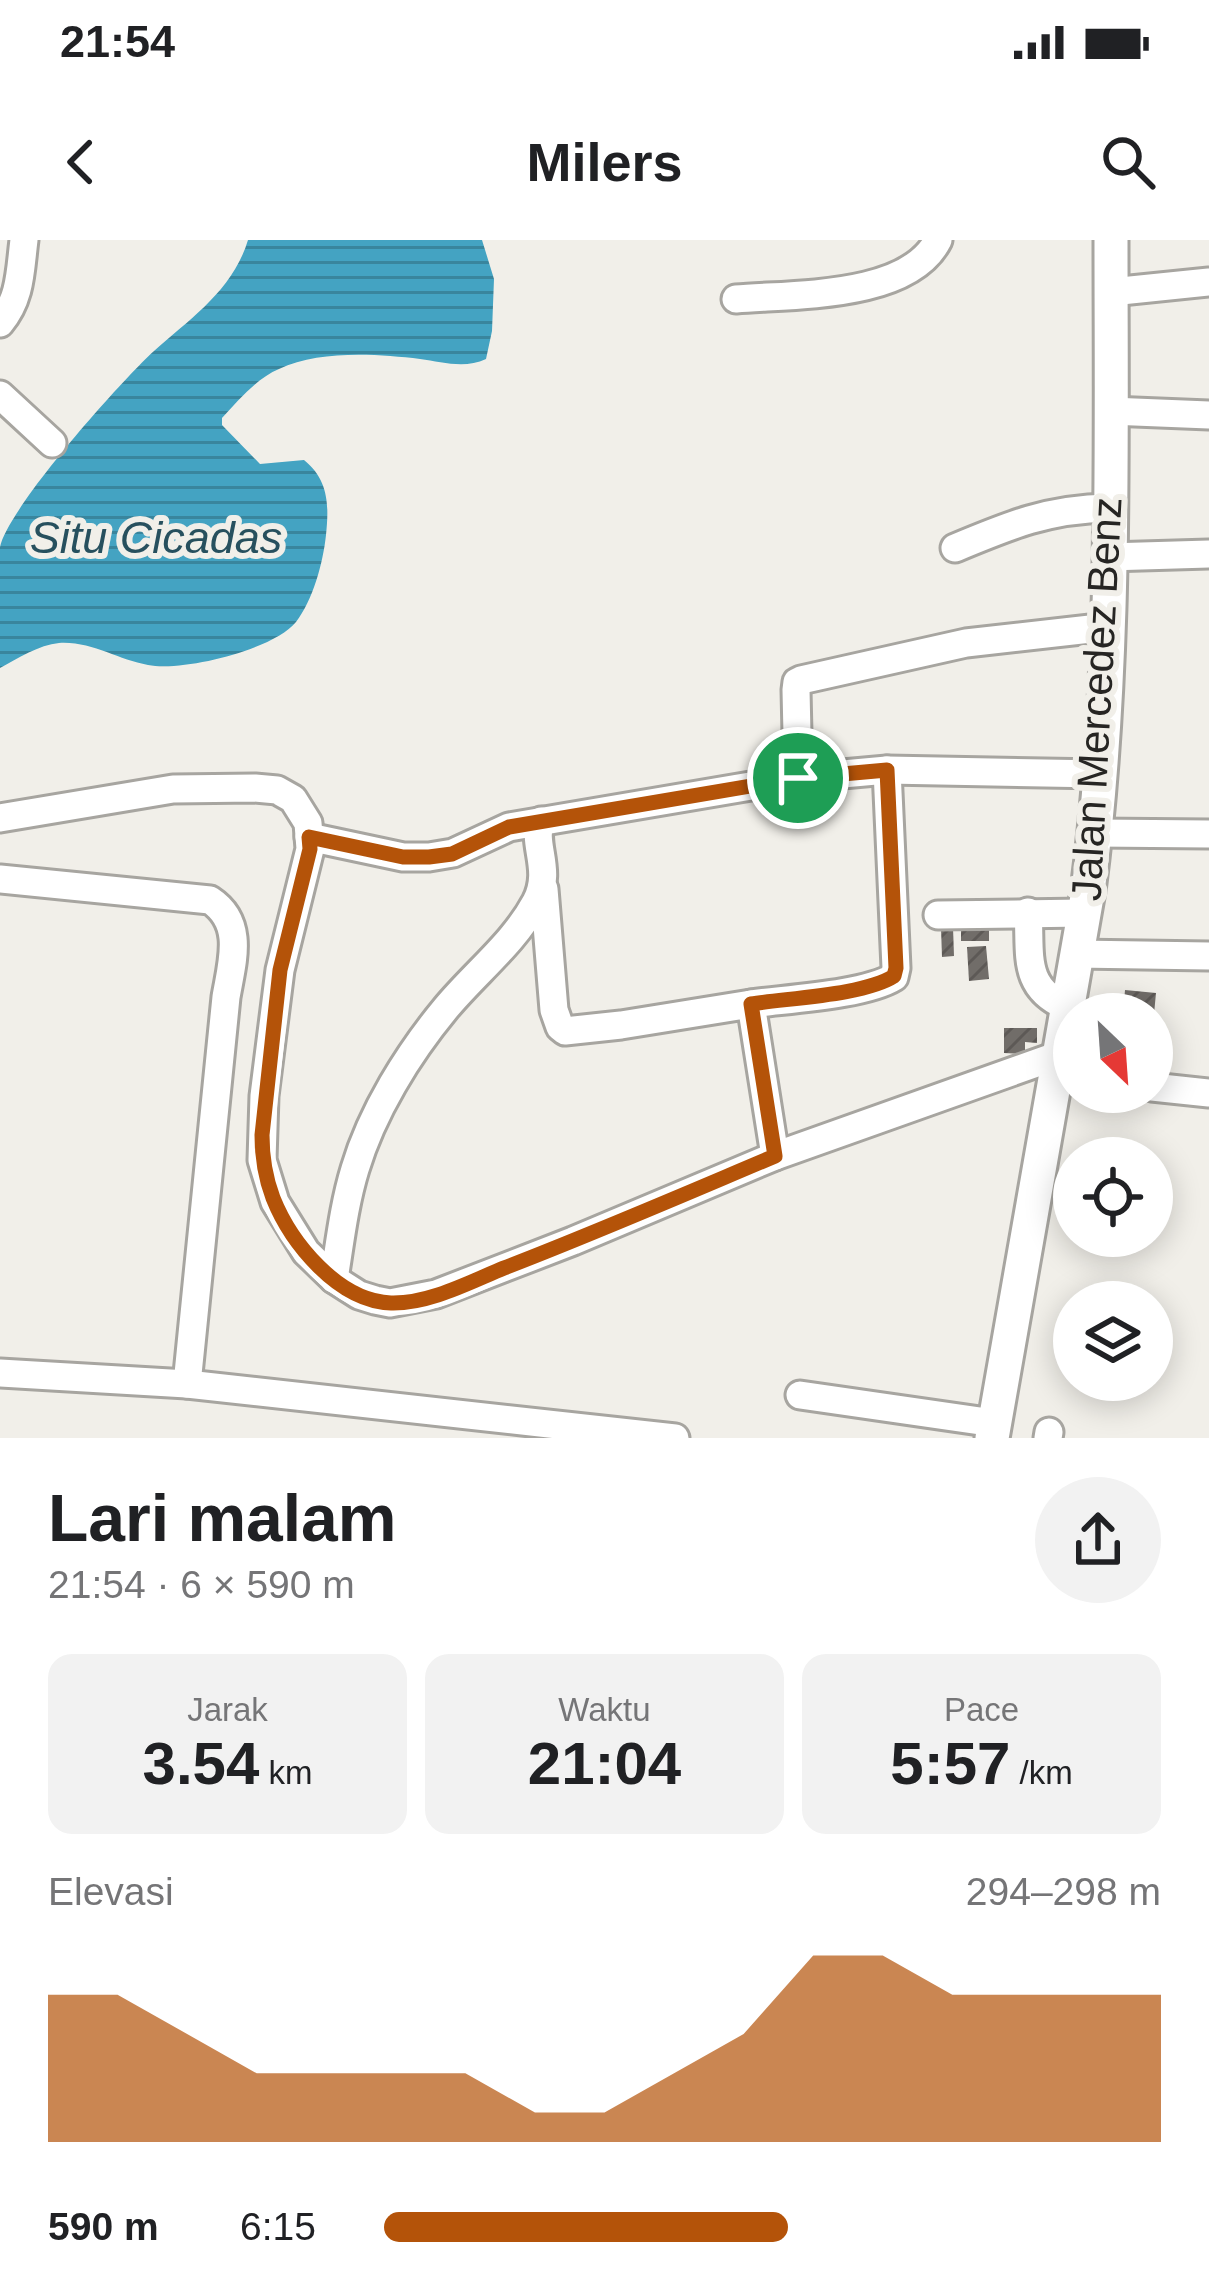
<!DOCTYPE html>
<html lang="id">
<head>
<meta charset="utf-8">
<style>
	body { margin:0; font-family:Helvetica,sans-serif; background:#f2f2f2; color:#202124; height:100vh; display:flex; flex-direction:column; font-size:45px; white-space:nowrap }
	* { box-sizing:border-box; margin:0 }
	p { font-size:39px; color:#757577 }
	.icon { flex:none; width:66px; height:66px; fill:none; stroke:currentColor; stroke-width:2; stroke-linecap:round; stroke-linejoin:round }
	.map { position:relative; height:1198px; overflow:hidden }
	.sheet { display:flex; flex-direction:column; background:#fff; flex:1 }
	.sheet>* { flex:none }
	.needle { width:78px; rotate:155deg }
	.controls { position:absolute; left:1053px; top:753px; display:grid; gap:24px }
	.controls a { display:grid; place-items:center; width:120px; height:120px; border-radius:50%; background:#fff; box-shadow:0 6px 30px #0003; font-size:60px }
	.pin { position:absolute; display:grid; place-items:center; width:102px; height:102px; color:#fff; margin:-51px; border:6px solid #fff; border-radius:50%; box-shadow:0 3px 12px #0007 }
	.round { display:grid; place-items:center; flex:none; width:126px; height:126px; border-radius:63px; background:#f2f2f2 }
	.head { display:flex; align-items:center; justify-content:space-between; height:204px; padding:0 48px }
	h1 { font-size:66px; font-weight:600; line-height:90px }
	.figures { display:grid; grid-template-columns:repeat(3,1fr); gap:18px; height:204px; padding:12px 48px }
	.figures div { display:grid; align-content:center; border-radius:24px; background:#f2f2f2; text-align:center }
	.figures b { font-size:60px; font-weight:600 }
	.figures small { font-size:33px; font-weight:400 }
	.figures p { font-size:33px }
	.chart { height:336px; padding:24px 48px }
	.chart p { display:flex; justify-content:space-between }
	.chart svg { width:100%; height:216px; margin-top:12px; fill:#b45309; opacity:.7 }
	ul { padding:0 48px; list-style:none; font-size:39px }
	li { display:grid; grid-template-columns:192px 144px 1fr; align-items:center; height:90px }
	li i { height:30px; border-radius:15px; background:#b45309 }
	.status { display:flex; justify-content:space-between; align-items:center; height:84px; padding:0 60px; background:#fff; direction:ltr }
	.status svg { height:33px; fill:currentColor }
	header { display:flex; justify-content:space-between; align-items:center; height:156px; padding:0 48px; background:#fff; font-size:54px; font-weight:600 }
	.map>svg:first-child { display:block }
	.water { fill:url(#water-rules) }
	.building { fill:url(#building-hatch) }
	.lines { fill:none; stroke-linecap:round; stroke-linejoin:round }
	.minor-casing { stroke:#a7a5a0; stroke-width:33 }
	.major-casing { stroke:#a7a5a0; stroke-width:39 }
	.minor { stroke:#fff; stroke-width:27 }
	.major { stroke:#fff; stroke-width:33 }
	.route-casing { stroke:#fff; stroke-width:24 }
	.route { stroke:#b45309; stroke-width:15 }
	.labels { text-anchor:middle; stroke-width:12; stroke-linejoin:round; paint-order:stroke }
	.street-label { font-size:42px; fill:#262523; stroke:#f1efe9 }
	.water-label { font-size:45px; font-style:italic; fill:#27505e; stroke:#f1efe9 }
</style>
</head>
<body>
<div class="status"><b>21:54</b><svg viewBox="0 0 49 12"><path d="M0 12V9h3v3zM5 12V6h3v6zM10 12V3h3v9zM15 12V0h3v12zM26 1h20v11H26zM47 4h2v5h-2z"/></svg></div>
<header><svg class="icon" aria-label="back" viewBox="0 0 24 24"><path d="M15 5l-7 7 7 7"/></svg>Milers<svg class="icon" aria-label="search" viewBox="0 0 24 24"><circle cx="10" cy="10" r="6"/><path d="M15 15l6 6"/></svg></header>
<div class="map">
<svg width="1209" height="1198" viewBox="0 0 1209 1198">
	<defs>
		<pattern id="water-rules" width="6" height="5" patternUnits="userSpaceOnUse" patternTransform="scale(3)"><rect width="6" height="5" fill="#44a3c2"/><path d="M0 2.5h6" fill="none" stroke="#39859d"/></pattern>
		<pattern id="building-hatch" width="6" height="6" patternUnits="userSpaceOnUse" patternTransform="scale(3)"><rect width="6" height="6" fill="#716d69"/><path d="M-1 1l2-2M0 6l6-6M5 7l2-2" fill="none" stroke="#5d5956"/></pattern>
	</defs>
	<rect width="100%" height="100%" fill="#f1efe9"/>
	<!-- water -->
	<path class="water" d="M248 0H482L494 39 492 91 486 119C465 129 442 122 420 119 377 114 319 110 279 129 257 138 238 161 222 178V185L260 224 304 220C329 240 329 266 326 295 323 323 313 360 296 382 273 410 183 432 148 425 118 420 92 401 59 403 39 405 18 418 0 428 0 400 0 372 0 344 0 333 0 318 0 307 8 268 121 141 154 111 191 78 233 50 248 0Z"/>
	<!-- building -->
	<g class="building">
		<rect x="961" y="680" width="28" height="21"/>
		<polygon points="953,687 954,716 942,717 941,688"/>
		<polygon points="986,706 989,739 969,741 967,707"/>
		<polygon points="1125,750 1156,753 1154,774 1123,774"/>
		<polygon points="1004,788 1037,788 1037,803 1025,802 1025,814 1004,813"/>
	</g>
	<g class="lines">
		<defs>
			<g id="minor">
				<polyline points="1111,52 1209,42"/>
				<path d="M736 59C793 54 908 59 938 0"/>
				<path d="M0 83C21 58 20 31 24 0"/>
				<polyline points="0,155 52,203"/>
				<polyline points="1110,171 1209,175"/>
				<path d="M955 308C1010 285 1048 269 1109 268"/>
				<polyline points="1108,317 1209,314"/>
				<polyline points="798,538 796,450 797,442 801,440 966,403 1108,387"/>
				<polyline points="0,578 173,549 255,548 277,550 293,559 308,583 310,609 280,730 264,856 262,920 275,962 306,1012 334,1039 359,1055 375,1060 390,1063 436,1054 573,1001 775,916 1059,815"/>
				<polyline points="1096,593 1209,594"/>
				<polyline points="309,597 403,617 429,617 453,613 509,587 798,538 887,530 1101,534"/>
				<path d="M0 639 210 660C245 683 232 722 226 757L187 1144"/>
				<polyline points="544,649 554,770 560,787 565,791 621,785 751,764 775,916"/>
				<path d="M1028 672C1031 714 1021 748 1068 767"/>
				<polyline points="938,675 1084,673"/>
				<polyline points="1076,714 1209,716"/>
				<path d="M751 764C787 759 865 755 894 737L896 728 887 530"/>
				<polyline points="1152,847 1209,853"/>
				<path d="M334 1039C340 1002 344 965 355 929 372 872 408 814 446 768 476 732 514 703 536 662 553 629 531 604 541 581"/>
				<polyline points="0,1133 187,1144 675,1198"/>
				<polyline points="800,1155 994,1183"/>
				<polyline points="1048,1198 1049,1192"/>
			</g>
			<path id="major" d="M992 1198 1088 651C1116 437 1111 216 1111 0"/>
		</defs>
		<!-- minor casing -->
		<use href="#minor" class="minor-casing"/>
		<!-- major casing -->
		<use href="#major" class="major-casing"/>
		<!-- minor -->
		<use href="#minor" class="minor"/>
		<!-- major -->
		<use href="#major" class="major"/>
	</g>
	<g class="lines">
		<defs>
			<path id="route" d="M887 530 896 728 894 736C865 755 788 758 751 764L775 916C685 954 595 993 504 1028 470 1042 429 1064 391 1063 338 1061 291 1003 273 958 265 937 262 917 262 895L280 730 310 609 309 597 403 617H429L452 614 509 587 798 538Z"/>
		</defs>
		<!-- route casing -->
		<use href="#route" class="route-casing"/>
		<!-- route -->
		<use href="#route" class="route"/>
	</g>
	<g class="labels">
		<!-- street labels -->
		<g class="street-label">
			<text transform="translate(1096 459) rotate(-87)" y="15">Jalan Mercedez Benz</text>
		</g>
		<!-- water labels -->
		<g class="water-label">
			<text x="156" y="313">Situ Cicadas</text>
		</g>
	</g>
</svg>
<div class="controls">
<a><svg class="needle" viewBox="-14 -14 28 28"><path d="M0-13l5 13h-10z" fill="#e53935"/><path d="M0 13l5-13h-10z" fill="#757577"/></svg></a>
<a><svg class="icon" aria-label="locate" viewBox="0 0 24 24"><circle cx="12" cy="12" r="6"/><path d="M12 2v4M12 18v4M2 12h4M18 12h4"/></svg></a>
<a><svg class="icon" aria-label="layers" viewBox="0 0 24 24"><path d="M12 4l9 5-9 5-9-5zM3 14l9 5 9-5"/></svg></a>
</div>
<div class="pin" style="left:798px;top:538px;background:#1e9e55"><svg class="icon" aria-label="arrive" viewBox="0 0 24 24"><path d="M6 21V4h12l-3 4 3 4H6"/></svg></div>
</div>
<section class="sheet">
<div class="head"><div><h1>Lari malam</h1><p>21:54 · 6 × 590 m</p></div><a class="round"><svg class="icon" aria-label="share" viewBox="0 0 24 24"><path d="M12 15V3M7 8l5-5 5 5M5 13v7h14v-7"/></svg></a></div>
<div class="figures">
<div><p>Jarak</p><b>3.54<small> km</small></b></div>
<div><p>Waktu</p><b>21:04</b></div>
<div><p>Pace</p><b>5:57<small> /km</small></b></div>
</div>
<div class="chart"><p><span>Elevasi</span>294–298 m</p>
<svg viewBox="0 0 160 44" preserveAspectRatio="none"><path d="M0 44V14L10 14L20 22L30 30L40 30L50 30L60 30L70 38L80 38L90 30L100 22L110 6L120 6L130 14L140 14L150 14L160 14V44z"/></svg>
</div>
<ul>
<li><b>590 m</b>6:15<i style="width:52%"></i></li>
</ul>
</section>
</body>
</html>
